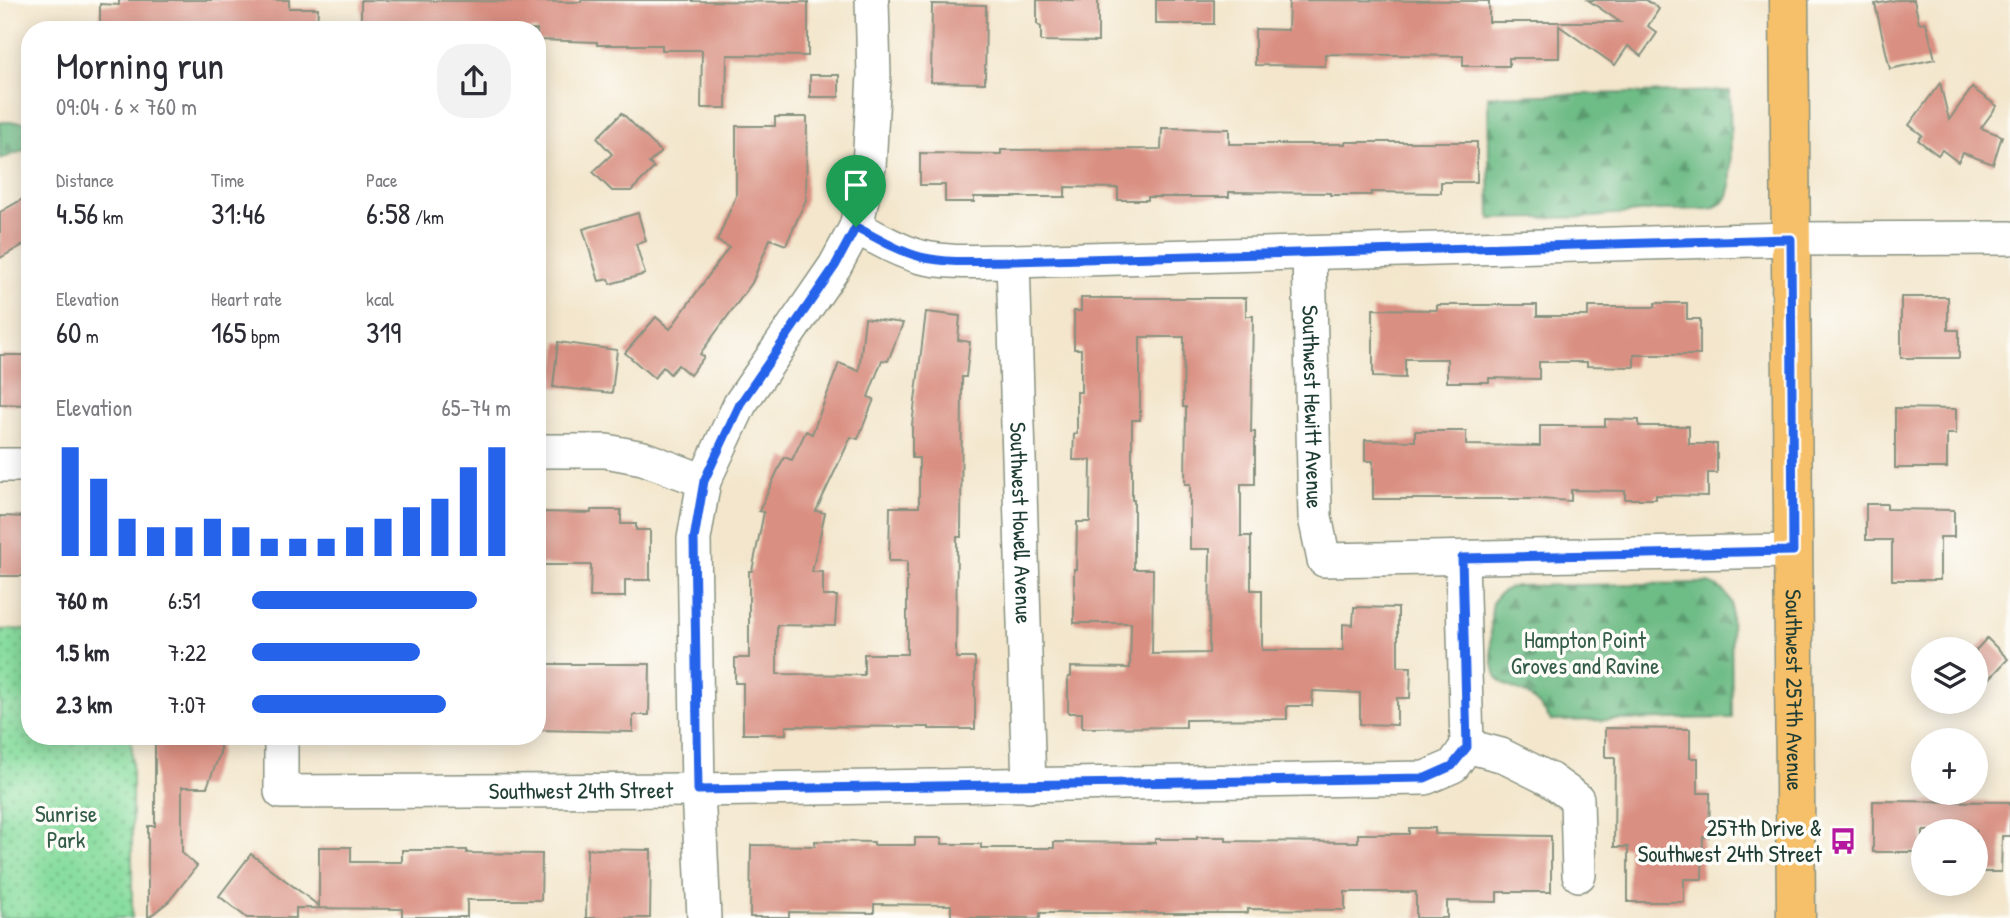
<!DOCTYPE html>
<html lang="en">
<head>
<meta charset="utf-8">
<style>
	body { margin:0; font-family:"Patrick Hand",sans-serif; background:#f2f2f3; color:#2b2b33; height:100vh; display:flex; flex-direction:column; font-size:26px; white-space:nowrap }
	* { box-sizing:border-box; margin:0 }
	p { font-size:23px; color:#7c7c81 }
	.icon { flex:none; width:38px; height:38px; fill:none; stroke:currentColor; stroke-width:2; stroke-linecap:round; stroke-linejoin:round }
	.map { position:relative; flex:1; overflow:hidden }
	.drawer { position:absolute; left:21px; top:21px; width:525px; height:724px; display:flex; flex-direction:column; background:#fff; border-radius:28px; box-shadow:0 4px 18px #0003 }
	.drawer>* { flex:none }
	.fabs { position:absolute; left:1911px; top:637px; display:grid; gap:14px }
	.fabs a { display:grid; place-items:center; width:77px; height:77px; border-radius:50%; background:#fff; box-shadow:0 4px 18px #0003; font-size:35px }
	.pin { position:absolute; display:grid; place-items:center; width:60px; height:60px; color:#fff; margin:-72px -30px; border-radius:50% 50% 50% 0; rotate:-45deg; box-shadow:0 0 7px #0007 }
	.pin .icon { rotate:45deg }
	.round { display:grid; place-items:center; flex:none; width:74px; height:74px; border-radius:28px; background:#f2f2f3 }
	.overview { display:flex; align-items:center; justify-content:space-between; height:119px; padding:0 35px }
	h1 { font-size:38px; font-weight:600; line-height:52px }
	.metrics { display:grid; grid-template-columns:repeat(3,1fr); gap:10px; height:119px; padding:7px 35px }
	.metrics div { display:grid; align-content:center }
	.metrics b { font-size:30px; font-weight:600 }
	.metrics small { font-size:19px; font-weight:400 }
	.metrics p { font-size:19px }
	.chart { height:196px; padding:14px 35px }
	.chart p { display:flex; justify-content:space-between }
	.chart svg { width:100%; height:126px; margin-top:7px; stroke:#2563eb; stroke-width:6 }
	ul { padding:0 35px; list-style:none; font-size:23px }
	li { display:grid; grid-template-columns:112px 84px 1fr; align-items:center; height:52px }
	li i { height:18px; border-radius:9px; background:#2563eb }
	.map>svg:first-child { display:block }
	.grass { fill:url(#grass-dots); stroke:#548d6a; stroke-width:2 }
	.forest { fill:url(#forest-firs); stroke:#467c5d; stroke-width:2 }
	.building { fill:#d98f81; fill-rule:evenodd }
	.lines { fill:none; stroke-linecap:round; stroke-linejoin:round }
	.street-casing { stroke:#899280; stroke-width:36 }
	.primary-casing { stroke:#899280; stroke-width:41 }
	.street { stroke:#fff; stroke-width:33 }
	.primary { stroke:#f6c06b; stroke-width:38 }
	.route-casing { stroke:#fff; stroke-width:14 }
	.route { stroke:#2563eb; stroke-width:9 }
	.labels { text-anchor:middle; stroke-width:7; stroke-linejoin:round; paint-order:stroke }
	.street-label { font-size:23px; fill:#1f3d34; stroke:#fdfcf7 }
	.park-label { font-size:23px; fill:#345d49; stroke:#fdfcf7 }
	.poi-label { font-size:23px; fill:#1f3d34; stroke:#fdfcf7; text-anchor:end }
</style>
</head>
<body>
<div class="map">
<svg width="2010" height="918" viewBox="0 0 2010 918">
	<defs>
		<pattern id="grass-dots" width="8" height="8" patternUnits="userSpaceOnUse" patternTransform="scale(1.75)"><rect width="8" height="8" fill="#88dd9f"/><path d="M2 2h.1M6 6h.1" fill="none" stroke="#6fb482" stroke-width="1.8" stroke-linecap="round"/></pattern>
		<pattern id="forest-firs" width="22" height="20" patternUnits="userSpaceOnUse" patternTransform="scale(1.75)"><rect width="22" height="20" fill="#6ebc86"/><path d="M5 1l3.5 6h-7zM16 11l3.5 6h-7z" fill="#5a9a6e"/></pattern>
	</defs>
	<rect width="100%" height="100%" fill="#fdfcf7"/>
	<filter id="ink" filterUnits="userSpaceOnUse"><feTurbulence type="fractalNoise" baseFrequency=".0143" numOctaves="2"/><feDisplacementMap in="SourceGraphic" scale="14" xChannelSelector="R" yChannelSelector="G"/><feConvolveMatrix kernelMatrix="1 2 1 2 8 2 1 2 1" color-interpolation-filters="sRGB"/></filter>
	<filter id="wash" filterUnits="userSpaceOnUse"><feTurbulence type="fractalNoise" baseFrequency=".00686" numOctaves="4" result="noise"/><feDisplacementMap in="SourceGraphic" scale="28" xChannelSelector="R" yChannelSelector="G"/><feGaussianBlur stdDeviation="1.57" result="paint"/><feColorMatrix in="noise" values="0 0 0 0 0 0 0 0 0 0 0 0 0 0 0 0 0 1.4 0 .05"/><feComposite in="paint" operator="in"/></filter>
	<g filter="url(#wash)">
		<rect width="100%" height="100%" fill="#f3e6cc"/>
		<!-- grass -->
		<polygon class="grass" points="30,629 30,737 132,737 132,918 0,918 0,630"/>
		<!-- forest -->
		<g class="forest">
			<polygon points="1730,91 1731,185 1728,196 1724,202 1711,209 1655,210 1594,217 1490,219 1488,96"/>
			<polygon points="0,122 30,122 30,148 0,159"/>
			<path d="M1708 583C1720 586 1727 592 1731 603L1732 718 1551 721C1544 709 1536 700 1524 693 1515 688 1503 687 1497 677 1490 666 1489 612 1494 600 1499 591 1507 588 1516 586Z"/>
		</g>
		<g id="blocks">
			<!-- building -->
			<g class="building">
				<polygon points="119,0 289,0 289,8 318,8 317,30 100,30 100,4 119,5"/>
				<polygon points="361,0 581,2 581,0 693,0 693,1 808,2 808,56 727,55 726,108 701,108 702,50 662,50 662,45 597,45 597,42 537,40 537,30 361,30"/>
				<polygon points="1037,0 1098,0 1098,42 1041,41 1041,27 1037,24"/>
				<rect x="1156" y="0" width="58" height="24"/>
				<polygon points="1289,0 1489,1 1489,22 1620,22 1588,0 1646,0 1659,9 1648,26 1657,33 1641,56 1628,46 1615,65 1559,26 1559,58 1509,58 1509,66 1463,66 1463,56 1325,54 1325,66 1255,65 1255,29 1288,30"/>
				<polygon points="1896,0 1914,0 1919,23 1926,22 1935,59 1890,69 1875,4"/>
				<polygon points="932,4 986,5 985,83 931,82"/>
				<rect x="810" y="75" width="29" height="22"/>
				<polygon points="1940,83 1949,120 1972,88 1997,106 1981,128 2002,136 1993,164 1963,153 1958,162 1942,150 1938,155 1918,140 1922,135 1909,125"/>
				<polygon points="622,113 661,152 649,163 654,168 631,191 612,191 593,172 612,154 597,138"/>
				<polygon points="775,117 807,117 806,200 786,245 770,239 752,283 700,354 704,357 690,375 678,365 670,374 663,367 654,378 625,353 656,317 670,329 729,247 717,241 736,196 736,126 775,126"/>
				<polygon points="1162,128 1229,129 1229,144 1345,144 1345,142 1477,142 1477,182 1441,182 1441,193 1371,192 1371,195 1330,195 1330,193 1229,192 1229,197 1148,197 1148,200 1118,200 1118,188 1065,187 1065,197 974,197 974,202 945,202 945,185 920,185 920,153 1001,154 1001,150 1161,149"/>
				<polygon points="30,195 30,241 0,258 0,212"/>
				<polygon points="638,213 646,241 636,244 645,274 610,284 609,279 599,281 583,229"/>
				<polygon points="1901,297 1948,297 1948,330 1959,330 1959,358 1901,358"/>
				<path d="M1081 298H1246V316H1253L1251 432H1255V484H1241V536H1251V590H1262V650H1343V624L1353 625 1354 607 1398 608V667H1411L1410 698H1397V725L1360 724V693L1313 691 1312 706H1287V719L1186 720V727L1082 728V713H1068V677H1071V667L1130 668 1131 623H1074V569H1076L1077 522H1090L1091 460H1073L1074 434H1077V392H1081V349H1074V311H1081ZM1140 337H1184L1183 407H1186L1185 484H1190V549H1210L1209 653 1152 654 1153 569H1134V500H1132V420H1140Z"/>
				<polygon points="1655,303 1687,303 1687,319 1700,319 1700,355 1634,355 1634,367 1587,366 1587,362 1539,362 1539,379 1489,378 1489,382 1447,382 1447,359 1405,359 1405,378 1373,377 1373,309 1437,310 1437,305 1537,305 1537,316 1588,316 1588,307 1655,307"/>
				<polygon points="926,312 960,316 958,340 970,342 966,377 962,377 961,537 957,537 956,658 975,658 975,729 929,729 929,727 786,726 786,734 743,734 743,683 735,683 735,658 749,658 749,571 752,571 764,512 759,511 784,457 792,460 806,431 812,434 839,363 859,371 865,318 903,323 888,361 882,360 868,397 874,399 858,439 851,437 816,511 825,513 812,572 823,572 823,596 837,596 835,626 777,625 777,674 864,675 864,654 907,654 907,561 889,561 890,507 919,507 919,458 912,458 912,425"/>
				<polygon points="558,342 617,350 612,393 553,387"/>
				<polygon points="0,355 30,355 30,384 26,384 26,405 0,404"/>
				<polygon points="1895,408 1956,409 1956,434 1947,434 1947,468 1895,468"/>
				<polygon points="1605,419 1639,420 1639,426 1689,426 1689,444 1717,444 1717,473 1708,473 1708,496 1656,495 1656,499 1625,499 1625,491 1571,490 1571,501 1539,499 1373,499 1373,461 1365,461 1365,440 1415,441 1415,431 1466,431 1466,445 1540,446 1540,426 1605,426"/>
				<polygon points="1866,504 1887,504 1887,509 1954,510 1954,537 1940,537 1940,580 1892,580 1892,540 1866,540"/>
				<polygon points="591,510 621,510 621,524 636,524 636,530 650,530 650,580 625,580 625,597 590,597 591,565 537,565 537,512 591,513"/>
				<polygon points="0,516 30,517 30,576 0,576"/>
				<polygon points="1987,638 2008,659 1976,693 1976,650"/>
				<polygon points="537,664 650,664 649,715 633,715 633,732 537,730"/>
				<polygon points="1605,728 1690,729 1690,758 1698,758 1698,793 1710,793 1709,837 1703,837 1702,879 1684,879 1684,902 1628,902 1628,847 1614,847 1615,757 1605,757"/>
				<polygon points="155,737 220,737 220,753 207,787 182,787 182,853 197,866 169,901 148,918 148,826 155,826"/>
				<polygon points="1873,801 2010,802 2010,836 2002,836 2001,872 1976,872 1976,831 1923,831 1923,852 1873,852"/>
				<polygon points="1409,828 1435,828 1435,834 1551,836 1551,892 1497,892 1497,902 1447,901 1447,918 1416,918 1416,892 1345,892 1345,910 1248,909 1248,913 1040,913 1040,918 951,918 951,905 874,904 874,913 789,912 789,917 750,917 751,845 815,846 815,841 874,842 874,845 915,845 915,838 942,838 942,844 981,844 981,848 1054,848 1054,842 1155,843 1155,839 1197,839 1197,837 1226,837 1226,841 1358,842 1358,834 1409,834"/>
				<polygon points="319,847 351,847 351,862 402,862 402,850 467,850 467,853 542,854 541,900 467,900 467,917 402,917 402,909 296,908 296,918 247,918 219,896 251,854 319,906"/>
				<polygon points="587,849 651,850 650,918 586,918"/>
			</g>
		</g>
	</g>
	<g filter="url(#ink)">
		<use href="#blocks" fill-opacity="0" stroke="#899280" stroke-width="2"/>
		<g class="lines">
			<defs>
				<g id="street">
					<path d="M856 227C877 238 898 251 921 257 950 264 983 261 1013 261L1791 239 2010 238"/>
					<path id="s1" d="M1309 253 1315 517 1324 560 1793 551"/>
					<path id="s2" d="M1013 261 1029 786"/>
					<polyline points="537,451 606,451 643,458 704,481"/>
					<polyline points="0,465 30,465"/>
					<polyline points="1462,558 1467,746"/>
					<path id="s3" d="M281 737V792L698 790 1425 778 1453 766 1467 746 1501 755 1549 779 1577 799 1579 875"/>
					<polyline points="704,918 698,790 694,539 704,481 740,404 835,266 856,227 869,167 874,75 872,0"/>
				</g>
				<g id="primary">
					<path id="s4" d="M1789 0 1796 918"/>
				</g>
			</defs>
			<!-- street casing -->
			<use href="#street" class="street-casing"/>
			<!-- primary casing -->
			<use href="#primary" class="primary-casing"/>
			<!-- street -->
			<use href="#street" class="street"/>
			<!-- primary -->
			<use href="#primary" class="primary"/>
		</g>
	</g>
	<g class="lines" filter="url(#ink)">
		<defs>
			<path id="route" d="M856 227C877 238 898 251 921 257 950 264 983 261 1013 261L1791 239 1793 551 1462 558 1467 747 1452 766 1425 778 698 790 694 539 704 481 740 404 835 266Z"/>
		</defs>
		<!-- route casing -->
		<use href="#route" class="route-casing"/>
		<!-- route -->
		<use href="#route" class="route"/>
	</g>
	<!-- icons -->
	<defs>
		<symbol id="bus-bare" viewBox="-9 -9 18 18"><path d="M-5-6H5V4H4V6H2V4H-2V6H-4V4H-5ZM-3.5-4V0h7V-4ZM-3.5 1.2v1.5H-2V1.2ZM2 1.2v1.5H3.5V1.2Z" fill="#b5179e" stroke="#fdfcf7" stroke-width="2.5" paint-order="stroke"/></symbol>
	</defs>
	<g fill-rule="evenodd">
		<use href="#bus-bare" x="1824" y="822" width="38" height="38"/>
	</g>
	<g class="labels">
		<!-- street labels -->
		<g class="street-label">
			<text dy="8" stroke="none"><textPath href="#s1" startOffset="154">Southwest Hewitt Avenue</textPath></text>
			<text dy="8" stroke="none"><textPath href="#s2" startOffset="262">Southwest Howell Avenue</textPath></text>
			<text dy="8" stroke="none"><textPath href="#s4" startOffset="690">Southwest 257th Avenue</textPath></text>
			<text dy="8" stroke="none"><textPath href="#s3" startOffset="355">Southwest 24th Street</textPath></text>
		</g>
		<!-- park labels -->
		<g class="park-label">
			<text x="1585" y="648">Hampton Point<tspan x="1585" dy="26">Groves and Ravine</tspan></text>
			<text x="66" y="822">Sunrise<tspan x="66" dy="26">Park</tspan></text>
		</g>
		<!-- poi labels -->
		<g class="poi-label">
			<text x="1822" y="836">257th Drive &amp;<tspan x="1822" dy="26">Southwest 24th Street</tspan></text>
		</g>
	</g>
</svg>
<div class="fabs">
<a><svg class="icon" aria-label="layers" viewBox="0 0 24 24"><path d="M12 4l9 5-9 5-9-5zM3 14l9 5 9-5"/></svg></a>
<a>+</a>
<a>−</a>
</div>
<div class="pin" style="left:856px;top:227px;background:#1e9e55"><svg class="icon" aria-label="arrive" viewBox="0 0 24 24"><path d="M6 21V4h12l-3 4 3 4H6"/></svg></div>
<section class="drawer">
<div class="overview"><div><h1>Morning run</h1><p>09:04 · 6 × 760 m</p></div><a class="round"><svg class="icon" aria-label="share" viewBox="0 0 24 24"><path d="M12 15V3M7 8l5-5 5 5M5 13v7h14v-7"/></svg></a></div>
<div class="metrics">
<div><p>Distance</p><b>4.56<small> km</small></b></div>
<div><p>Time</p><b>31:46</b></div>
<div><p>Pace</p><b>6:58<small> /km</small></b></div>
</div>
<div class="metrics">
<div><p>Elevation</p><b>60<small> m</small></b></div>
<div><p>Heart rate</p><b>165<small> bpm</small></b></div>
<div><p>kcal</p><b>319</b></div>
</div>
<div class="chart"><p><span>Elevation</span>65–74 m</p>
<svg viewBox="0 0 160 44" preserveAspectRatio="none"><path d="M5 44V6M15 44V17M25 44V31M35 44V34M45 44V34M55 44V31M65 44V34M75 44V38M85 44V38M95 44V38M105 44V34M115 44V31M125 44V27M135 44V24M145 44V13M155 44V6"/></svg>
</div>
<ul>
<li><b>760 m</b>6:51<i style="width:87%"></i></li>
<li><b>1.5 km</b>7:22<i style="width:65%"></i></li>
<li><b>2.3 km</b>7:07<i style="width:75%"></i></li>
</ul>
</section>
</div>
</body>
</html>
